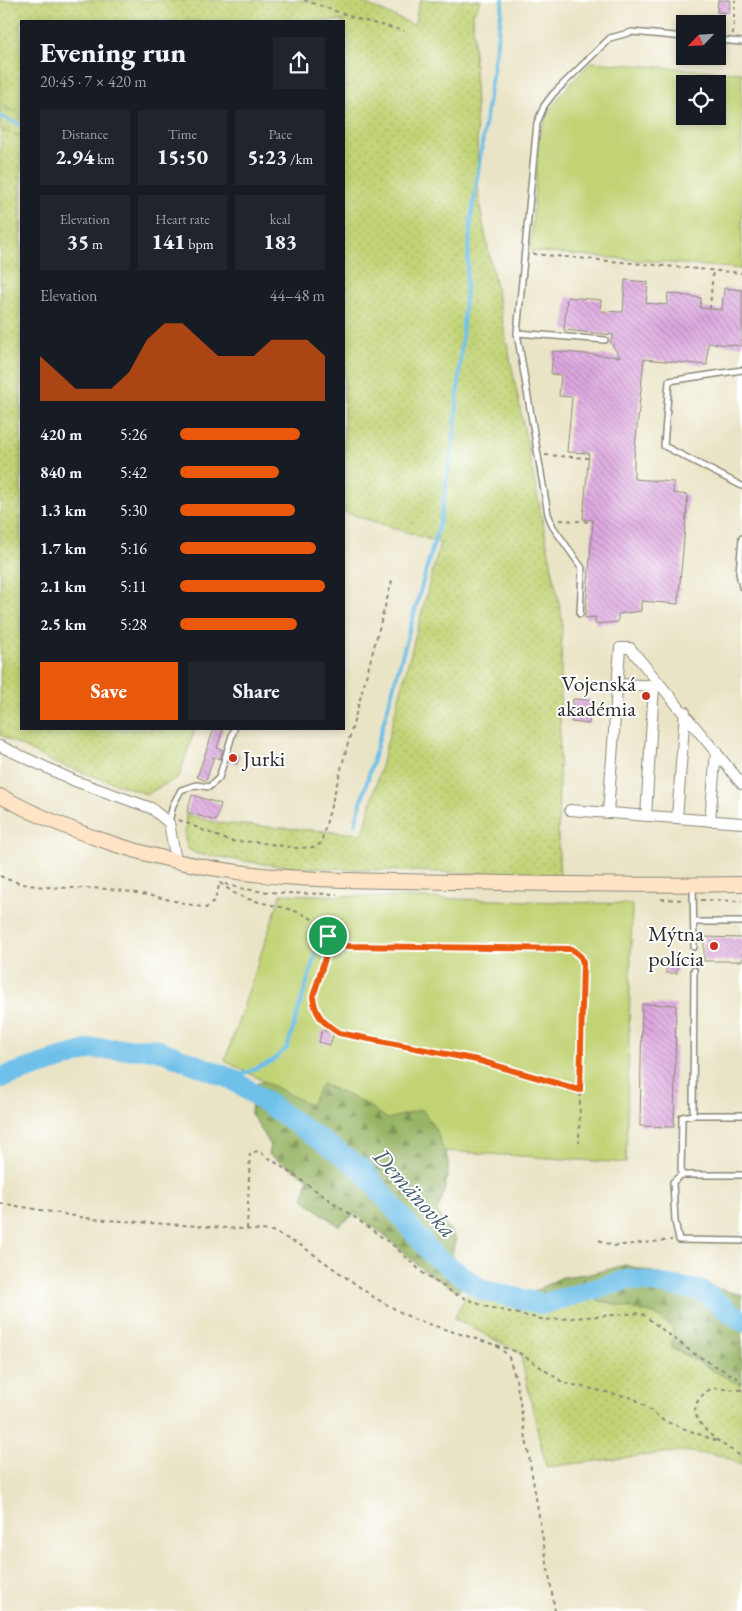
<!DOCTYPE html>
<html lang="en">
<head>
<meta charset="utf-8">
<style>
	body { margin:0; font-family:"EB Garamond",serif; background:#20242c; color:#f1f3f6; height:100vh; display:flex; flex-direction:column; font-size:19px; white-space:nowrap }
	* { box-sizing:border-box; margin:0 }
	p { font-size:16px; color:#9ea1a6 }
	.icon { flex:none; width:28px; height:28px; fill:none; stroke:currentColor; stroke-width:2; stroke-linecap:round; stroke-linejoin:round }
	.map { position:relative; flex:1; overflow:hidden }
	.drawer { position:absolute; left:20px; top:20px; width:325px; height:710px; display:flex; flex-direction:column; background:#171b24; border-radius:0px; box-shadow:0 2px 8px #0003 }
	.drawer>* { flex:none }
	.needle { width:32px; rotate:245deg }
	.buttons { position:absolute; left:676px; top:15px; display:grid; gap:10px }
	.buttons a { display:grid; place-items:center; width:50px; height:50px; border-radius:0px; background:#171b24; box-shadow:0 2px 8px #0003; font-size:25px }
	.pin { position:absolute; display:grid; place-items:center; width:42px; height:42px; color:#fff; margin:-21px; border:2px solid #fff; border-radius:50%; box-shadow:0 1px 5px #0007 }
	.round { display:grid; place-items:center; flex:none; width:52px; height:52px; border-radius:0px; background:#20242c }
	.headline { display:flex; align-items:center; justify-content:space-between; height:85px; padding:0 20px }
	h1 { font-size:28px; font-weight:800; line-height:38px }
	.figures { display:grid; grid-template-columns:repeat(3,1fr); gap:8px; height:85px; padding:5px 20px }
	.figures div { display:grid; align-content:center; border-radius:0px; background:#20242c; text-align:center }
	.figures b { font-size:21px; font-weight:800 }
	.figures small { font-size:14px; font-weight:400 }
	.figures p { font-size:14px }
	.chart { height:140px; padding:10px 20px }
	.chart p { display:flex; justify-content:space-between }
	.chart svg { width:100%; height:90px; margin-top:5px; fill:#ea580c; opacity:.7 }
	.button { display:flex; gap:10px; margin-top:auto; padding:10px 20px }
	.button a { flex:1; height:58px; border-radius:0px; background:#ea580c; color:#fff; font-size:20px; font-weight:800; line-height:58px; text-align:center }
	.button a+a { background:#20242c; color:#f1f3f6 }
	ul { padding:0 20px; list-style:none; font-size:16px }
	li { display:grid; grid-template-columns:80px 60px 1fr; align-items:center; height:38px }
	li i { height:12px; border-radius:6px; background:#ea580c }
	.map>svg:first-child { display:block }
	.grass { fill:url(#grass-dots); stroke:#767f50 }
	.forest { fill:url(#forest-firs); stroke:#627048 }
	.wetland { fill:url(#wetland-marsh); stroke:#767f50 }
	.garden { fill:#c1d375; stroke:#767f50; fill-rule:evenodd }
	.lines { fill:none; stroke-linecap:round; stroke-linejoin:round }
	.stream { stroke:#6ec0e9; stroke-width:4 }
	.river { stroke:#6ec0e9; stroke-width:21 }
	.building { fill:url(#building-back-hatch) }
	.service-casing { stroke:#8a8878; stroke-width:8 }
	.minor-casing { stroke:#8a8878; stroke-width:12 }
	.secondary-casing { stroke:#8a8878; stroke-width:16 }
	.path { stroke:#8a8878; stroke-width:2; stroke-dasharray:4 4; stroke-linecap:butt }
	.service { stroke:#fff; stroke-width:5 }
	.minor { stroke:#fff; stroke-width:10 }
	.secondary { stroke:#ffe4c6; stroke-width:14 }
	.route-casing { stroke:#fff; stroke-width:10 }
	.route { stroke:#ea580c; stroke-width:6 }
	.poi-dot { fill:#c8321e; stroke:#fff; stroke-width:2 }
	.labels { text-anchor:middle; stroke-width:4; stroke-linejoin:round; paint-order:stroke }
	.poi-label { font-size:22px; fill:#2b2b2b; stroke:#fff; text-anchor:end }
	.water-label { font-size:24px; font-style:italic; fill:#425f6e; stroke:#fff }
</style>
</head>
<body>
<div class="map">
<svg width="742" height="1611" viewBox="0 0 742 1611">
	<defs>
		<pattern id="grass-dots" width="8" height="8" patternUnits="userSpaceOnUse" patternTransform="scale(1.25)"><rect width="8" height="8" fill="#c1d375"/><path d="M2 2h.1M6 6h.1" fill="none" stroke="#a6b565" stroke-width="1.8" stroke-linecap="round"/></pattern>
		<pattern id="forest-firs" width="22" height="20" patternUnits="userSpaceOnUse" patternTransform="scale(1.25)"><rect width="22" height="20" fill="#98b566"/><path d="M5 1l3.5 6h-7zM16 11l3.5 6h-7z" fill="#7c9354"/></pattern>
		<pattern id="wetland-marsh" width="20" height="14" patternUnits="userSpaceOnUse" patternTransform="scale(1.25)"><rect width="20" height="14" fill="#c1d375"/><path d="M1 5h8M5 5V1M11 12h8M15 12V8" fill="none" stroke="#a6b565"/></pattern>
		<pattern id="building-back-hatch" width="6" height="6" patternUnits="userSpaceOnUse" patternTransform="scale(1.25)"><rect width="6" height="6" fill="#dda7df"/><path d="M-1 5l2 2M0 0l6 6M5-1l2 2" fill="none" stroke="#b388b5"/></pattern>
	</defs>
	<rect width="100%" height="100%" fill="#fff"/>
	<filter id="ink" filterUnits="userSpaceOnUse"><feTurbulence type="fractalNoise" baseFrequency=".02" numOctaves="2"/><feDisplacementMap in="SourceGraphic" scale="10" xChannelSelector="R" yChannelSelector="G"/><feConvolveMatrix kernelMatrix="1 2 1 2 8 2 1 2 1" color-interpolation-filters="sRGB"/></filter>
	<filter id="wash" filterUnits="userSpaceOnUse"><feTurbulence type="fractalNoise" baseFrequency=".0096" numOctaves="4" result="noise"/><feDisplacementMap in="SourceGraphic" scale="20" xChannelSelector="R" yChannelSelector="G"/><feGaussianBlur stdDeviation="1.12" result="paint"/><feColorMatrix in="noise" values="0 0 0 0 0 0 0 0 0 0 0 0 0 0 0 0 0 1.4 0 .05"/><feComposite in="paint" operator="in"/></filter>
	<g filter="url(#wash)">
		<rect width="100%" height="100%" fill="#eae4c6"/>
		<!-- grass -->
		<g class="grass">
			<polygon points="0,0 357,0 414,25 420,0 481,0 473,14 479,203 562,618 558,837 560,876 312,868 271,865 197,854 188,849 185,838 186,814 217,823 363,834 440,543 344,512 344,21 21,21 21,729 195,729 179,777 147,794 52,762 0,735"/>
			<polygon points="469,1291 538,1309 560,1309 586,1297 655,1314 673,1327 672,1348 742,1386 742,1466 723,1456 681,1451 546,1467 520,1353 454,1318"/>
		</g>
		<!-- forest -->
		<g class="forest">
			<path d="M265 1081 310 1105 321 1084 363 1102 388 1118 422 1109C432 1124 446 1143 448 1162 450 1175 442 1200 437 1211L456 1239 448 1271 462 1285 459 1292 424 1271 387 1237 355 1214 338 1226 303 1199 308 1178 268 1154 270 1144 251 1114 252 1085Z"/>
			<polygon points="625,1265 742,1295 742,1386 672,1347 673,1327 654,1314 586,1297 560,1309 538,1309 531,1293 562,1277 594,1273"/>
		</g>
		<!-- wetland -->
		<polygon class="wetland" points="0,105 21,114 21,136 0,130"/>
		<!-- garden -->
		<g class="garden">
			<path d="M591 62 742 73V269L530 251 539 137C547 106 570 85 591 62ZM685 84H718V116H685Z"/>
			<polygon points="281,894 632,904 626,1163 444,1151 437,1132 422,1109 388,1119 363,1102 322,1084 310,1105 225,1061"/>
		</g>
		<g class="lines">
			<!-- stream -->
			<g class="stream">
				<polyline points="0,116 21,125"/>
				<polyline points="355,824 440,521 455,431 471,220 503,0"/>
				<polyline points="232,1079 272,1061 287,1048 320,939"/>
			</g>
			<!-- river -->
			<polyline class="river" points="0,1078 91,1049 156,1049 232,1079 361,1168 433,1255 482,1290 543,1304 630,1279 702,1291 742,1321"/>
		</g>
		<g id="blocks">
			<!-- building -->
			<g class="building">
				<polygon points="718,0 730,0 729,13 717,12"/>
				<polygon points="625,280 648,282 646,303 667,305 668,293 701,298 700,308 722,310 724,288 742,290 742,346 708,343 707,365 644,359 634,458 634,479 674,482 673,493 688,495 678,604 641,601 641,611 618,614 618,622 595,624 596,617 585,618 593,520 583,519 589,453 567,452 572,397 559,396 561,375 551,374 553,351 620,357 610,342 614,335 564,330 567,297 601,300 600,311 623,312"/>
				<polygon points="573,699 591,700 589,724 571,722"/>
				<polygon points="214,729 223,729 217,748 223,750 220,759 214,757 206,781 197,777"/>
				<polygon points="231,752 240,756 237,764 229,761"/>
				<polygon points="192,795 221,804 216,821 187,812"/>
				<polygon points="704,937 742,938 742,961 704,961"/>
				<rect x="666" y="959" width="11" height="14"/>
				<polygon points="642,1004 676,1005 674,1127 640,1126"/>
				<polygon points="322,1030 334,1033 330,1045 319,1042"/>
			</g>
		</g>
	</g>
	<g filter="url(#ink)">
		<use href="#blocks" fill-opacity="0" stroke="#8a8878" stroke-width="1"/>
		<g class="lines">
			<defs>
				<g id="service">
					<polyline points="718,40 742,42"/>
					<polyline points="517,333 605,340"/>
					<polyline points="742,370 669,381 664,446 742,486"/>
					<polyline points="742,538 739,573 742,587"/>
					<polyline points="580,614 582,568 553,527 548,514 517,333 537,123 544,106 553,94 610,38 632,32 685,37"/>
					<polyline points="169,822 173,805 181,790 196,785 209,787 219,778 234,729"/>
					<polyline points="693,885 694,947"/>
					<polyline points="694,922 742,922"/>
					<polyline points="693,1115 694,970"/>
					<polyline points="742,1115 693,1115 682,1117 681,1175 742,1175"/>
					<polyline points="681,1175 673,1182 675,1221 679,1240 742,1241"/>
				</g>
				<g id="minor">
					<polyline points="618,684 661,686"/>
					<polyline points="0,746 75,781 151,808 169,823 176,861"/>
					<polyline points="570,810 742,823"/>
					<polyline points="608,813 620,648 630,648 742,784"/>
					<polyline points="646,816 654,686"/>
					<polyline points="677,818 685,712"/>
					<polyline points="710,821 716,751"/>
				</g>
				<path id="secondary" d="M0 796C75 836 161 863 245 873 315 882 387 880 457 882 552 884 647 886 742 884"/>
			</defs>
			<!-- service casing -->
			<use href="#service" class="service-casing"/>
			<!-- minor casing -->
			<use href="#minor" class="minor-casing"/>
			<!-- secondary casing -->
			<use href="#secondary" class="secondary-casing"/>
			<!-- path -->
			<g class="path">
				<polyline points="304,0 358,19 404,31"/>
				<polyline points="733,34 735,0"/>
				<polyline points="533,254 742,273"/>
				<polyline points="710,309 713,270"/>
				<polyline points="545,455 588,458"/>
				<polyline points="560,520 593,522"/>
				<polyline points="179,820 229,841 257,842 296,848 316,847 321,843 393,577"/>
				<path d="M0 876C33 892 71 886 107 889 140 892 173 901 206 908L215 900 220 882"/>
				<path d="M220 883C225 886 230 891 236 894 264 909 319 904 330 942L313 997C315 1015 324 1024 339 1033L477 1060 580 1090"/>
				<path d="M225 884C260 895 300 893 337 894"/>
				<polyline points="661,899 684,900"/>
				<polyline points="701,900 742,901"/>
				<polyline points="330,938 346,946 572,949 581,957 583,963 579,1143"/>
				<polyline points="0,1203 92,1219 272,1231 302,1246 375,1298 413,1319 495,1345 508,1355 516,1379 555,1611"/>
				<polyline points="247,1229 250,1153 259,1151 350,1214 394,1246 425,1275 455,1294 484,1306 545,1320 641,1313 693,1353 737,1378 742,1383"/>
				<polyline points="599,1240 613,1246 672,1240"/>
				<polyline points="496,1345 518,1352 564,1383 634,1398 664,1421 717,1441"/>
				<path d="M742 1390 712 1388C669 1414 720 1442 742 1457"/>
			</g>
			<!-- service -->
			<use href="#service" class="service"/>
			<!-- minor -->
			<use href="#minor" class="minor"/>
			<!-- secondary -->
			<use href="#secondary" class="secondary"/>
		</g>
	</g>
	<g class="lines" filter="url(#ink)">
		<defs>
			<path id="route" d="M328 936 334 942 346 946 572 949 581 957 583 963 580 1090 477 1060 339 1033C324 1024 315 1015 313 997L330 942Z"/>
		</defs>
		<!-- route casing -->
		<use href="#route" class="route-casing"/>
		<!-- route -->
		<use href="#route" class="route"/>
	</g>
	<!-- markers -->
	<g class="poi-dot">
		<circle cx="646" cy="696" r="5"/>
		<circle cx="233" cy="758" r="5"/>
		<circle cx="714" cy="946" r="5"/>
	</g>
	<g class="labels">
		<!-- poi labels -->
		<g class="poi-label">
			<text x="636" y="691">Vojenská<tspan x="636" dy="25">akadémia</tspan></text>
			<text x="243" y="766" text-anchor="start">Jurki</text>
			<text x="704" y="941">Mýtna<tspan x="704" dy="25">polícia</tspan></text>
		</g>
		<!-- water labels -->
		<g class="water-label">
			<text transform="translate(415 1193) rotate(48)" y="8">Demänovka</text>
		</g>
	</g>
</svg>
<div class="buttons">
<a><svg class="needle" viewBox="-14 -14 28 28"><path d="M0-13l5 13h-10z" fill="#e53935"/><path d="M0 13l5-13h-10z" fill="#9ea1a6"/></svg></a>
<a><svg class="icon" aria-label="locate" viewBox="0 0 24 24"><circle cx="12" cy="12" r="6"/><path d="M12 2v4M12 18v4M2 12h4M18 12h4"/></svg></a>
</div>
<div class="pin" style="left:328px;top:936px;background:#1e9e55"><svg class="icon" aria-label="arrive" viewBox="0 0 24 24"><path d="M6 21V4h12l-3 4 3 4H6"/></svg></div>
<section class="drawer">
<div class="headline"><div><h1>Evening run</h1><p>20:45 · 7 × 420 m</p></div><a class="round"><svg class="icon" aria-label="share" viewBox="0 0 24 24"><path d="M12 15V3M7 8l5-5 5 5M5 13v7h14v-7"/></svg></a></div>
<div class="figures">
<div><p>Distance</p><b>2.94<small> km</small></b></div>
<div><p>Time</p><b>15:50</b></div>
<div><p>Pace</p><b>5:23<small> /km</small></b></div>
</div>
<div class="figures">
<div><p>Elevation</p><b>35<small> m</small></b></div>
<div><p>Heart rate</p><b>141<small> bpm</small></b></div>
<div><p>kcal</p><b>183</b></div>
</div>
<div class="chart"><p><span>Elevation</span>44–48 m</p>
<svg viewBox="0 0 160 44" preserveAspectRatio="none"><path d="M0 44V22L10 30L20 38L30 38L40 38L50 30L60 14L70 6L80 6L90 14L100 22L110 22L120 22L130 14L140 14L150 14L160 22V44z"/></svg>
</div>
<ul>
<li><b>420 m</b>5:26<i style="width:83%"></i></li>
<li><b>840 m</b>5:42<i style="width:68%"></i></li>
<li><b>1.3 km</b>5:30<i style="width:79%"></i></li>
<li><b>1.7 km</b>5:16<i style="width:94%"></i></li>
<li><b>2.1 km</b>5:11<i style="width:100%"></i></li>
<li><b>2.5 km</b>5:28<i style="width:81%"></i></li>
</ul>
<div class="button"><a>Save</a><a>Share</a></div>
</section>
</div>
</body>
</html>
